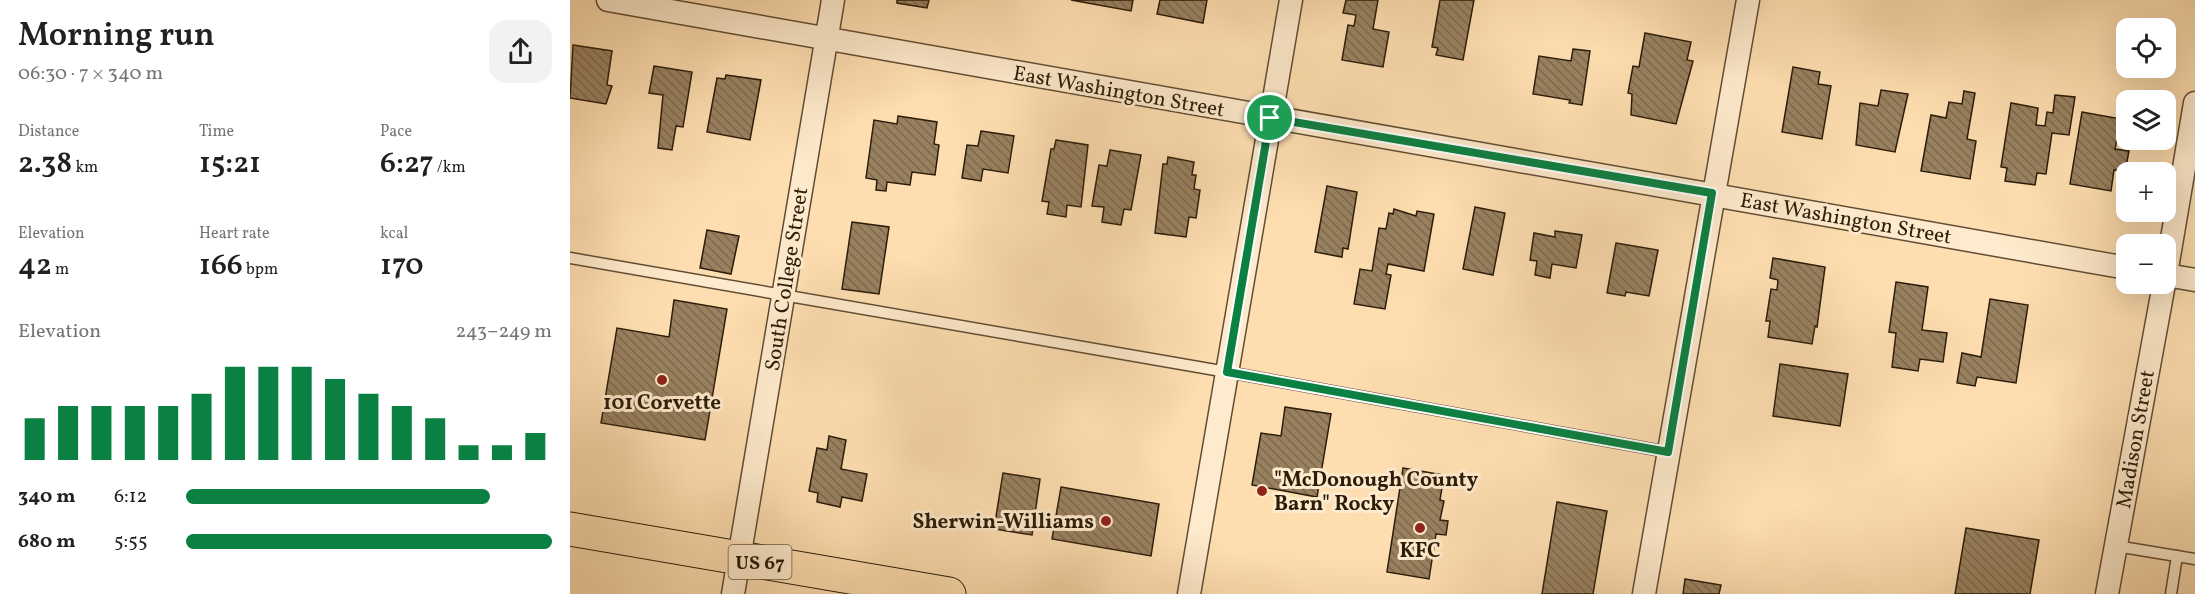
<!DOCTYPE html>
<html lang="en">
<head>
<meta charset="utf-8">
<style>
	body { margin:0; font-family:Vollkorn,serif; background:#f2f2f2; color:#202124; height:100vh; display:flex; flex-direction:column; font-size:22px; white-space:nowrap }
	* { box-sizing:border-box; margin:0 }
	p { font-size:20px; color:#757577 }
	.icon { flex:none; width:33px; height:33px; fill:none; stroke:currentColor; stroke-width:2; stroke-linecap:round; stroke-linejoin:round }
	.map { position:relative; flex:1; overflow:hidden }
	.panel { display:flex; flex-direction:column; background:#fff; width:570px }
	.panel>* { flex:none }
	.controls { position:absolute; left:1546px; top:18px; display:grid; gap:12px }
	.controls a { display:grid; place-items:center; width:60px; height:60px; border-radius:12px; background:#fff; box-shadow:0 6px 24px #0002; font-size:30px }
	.pin { position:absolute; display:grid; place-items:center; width:51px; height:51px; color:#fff; margin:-26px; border:3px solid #fff; border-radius:50%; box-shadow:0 2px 6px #0007 }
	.round { display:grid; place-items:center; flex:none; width:63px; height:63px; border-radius:18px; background:#f2f2f2 }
	.summary { display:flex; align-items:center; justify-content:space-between; height:102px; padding:0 18px }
	h1 { font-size:33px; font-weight:600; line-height:45px }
	.metrics { display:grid; grid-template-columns:repeat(3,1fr); gap:9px; height:102px; padding:6px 18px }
	.metrics div { display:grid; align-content:center }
	.metrics b { font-size:30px; font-weight:600 }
	.metrics small { font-size:16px; font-weight:400 }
	.metrics p { font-size:16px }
	.chart { height:168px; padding:12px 18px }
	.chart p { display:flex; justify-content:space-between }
	.chart svg { width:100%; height:108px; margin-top:6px; stroke:#0b8043; stroke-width:6 }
	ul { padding:0 18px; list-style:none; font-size:20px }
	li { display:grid; grid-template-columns:96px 72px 1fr; align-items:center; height:45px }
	li i { height:15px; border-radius:8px; background:#0b8043 }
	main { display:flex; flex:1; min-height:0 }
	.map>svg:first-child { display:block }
	.building { fill:url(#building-back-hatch); stroke:#2b1d09; stroke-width:1.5 }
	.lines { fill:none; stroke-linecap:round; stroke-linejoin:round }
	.lane-casing { stroke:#604d33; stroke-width:13 }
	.street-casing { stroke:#604d33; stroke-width:25 }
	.highway-casing { stroke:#2b1d09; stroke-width:35 }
	.lane { stroke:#feeacc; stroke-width:10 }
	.street { stroke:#feeacc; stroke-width:22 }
	.highway { stroke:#fedeb1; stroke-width:33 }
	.route-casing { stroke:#fff; stroke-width:12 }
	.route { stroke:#0b8043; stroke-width:8 }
	.poi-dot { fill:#8f2418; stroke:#feeacc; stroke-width:2 }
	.labels { text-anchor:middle; stroke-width:6; stroke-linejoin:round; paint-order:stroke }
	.shield { fill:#feeacc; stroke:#6a5a44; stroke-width:1.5 }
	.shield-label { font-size:20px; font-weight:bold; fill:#2b1d09 }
	.street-label { font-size:21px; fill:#2b1d09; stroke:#feeacc }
	.poi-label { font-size:21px; font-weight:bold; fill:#2b1d09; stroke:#feeacc }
</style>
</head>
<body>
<main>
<section class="panel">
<div class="summary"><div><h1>Morning run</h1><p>06:30 · 7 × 340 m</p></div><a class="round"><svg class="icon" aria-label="share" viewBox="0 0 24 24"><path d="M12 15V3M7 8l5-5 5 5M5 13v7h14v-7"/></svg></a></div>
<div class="metrics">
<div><p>Distance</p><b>2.38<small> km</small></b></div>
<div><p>Time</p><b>15:21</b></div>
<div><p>Pace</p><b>6:27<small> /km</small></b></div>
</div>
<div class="metrics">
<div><p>Elevation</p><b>42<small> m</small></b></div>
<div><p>Heart rate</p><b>166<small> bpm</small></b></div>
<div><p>kcal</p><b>170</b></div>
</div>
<div class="chart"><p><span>Elevation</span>243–249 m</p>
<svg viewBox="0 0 160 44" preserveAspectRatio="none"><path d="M5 44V27M15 44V22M25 44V22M35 44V22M45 44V22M55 44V17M65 44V6M75 44V6M85 44V6M95 44V11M105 44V17M115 44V22M125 44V27M135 44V38M145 44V38M155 44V33"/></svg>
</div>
<ul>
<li><b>340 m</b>6:12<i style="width:83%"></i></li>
<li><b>680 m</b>5:55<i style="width:100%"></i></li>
</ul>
</section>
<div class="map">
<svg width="1625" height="594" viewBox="0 0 1625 594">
	<defs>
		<pattern id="building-back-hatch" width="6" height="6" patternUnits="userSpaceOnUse" patternTransform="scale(1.5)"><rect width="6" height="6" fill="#998160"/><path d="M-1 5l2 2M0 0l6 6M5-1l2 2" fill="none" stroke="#7d694d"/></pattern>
	</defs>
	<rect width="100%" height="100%" fill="#fedeb1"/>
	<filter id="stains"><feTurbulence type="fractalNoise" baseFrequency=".00333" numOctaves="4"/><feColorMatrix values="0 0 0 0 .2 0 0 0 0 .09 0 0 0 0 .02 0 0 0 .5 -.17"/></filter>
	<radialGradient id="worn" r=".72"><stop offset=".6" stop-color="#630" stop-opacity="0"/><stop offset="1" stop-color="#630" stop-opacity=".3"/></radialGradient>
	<!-- building -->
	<g class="building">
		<polygon points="327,0 359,0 357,8 327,3"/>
		<polygon points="501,0 563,0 561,11"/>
		<polygon points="590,0 637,0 633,23 587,14"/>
		<polygon points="776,0 808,0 803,29 819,32 813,67 772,60 778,25 784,26 786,15 773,13"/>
		<polygon points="870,0 904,0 893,60 866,55 868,48 862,47"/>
		<polygon points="1075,33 1121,42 1117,60 1123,61 1106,124 1061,115 1062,94 1058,93 1063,66 1069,67"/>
		<polygon points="3,45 42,51 37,85 42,86 36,104 0,98"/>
		<polygon points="1003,49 1020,51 1012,105 999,103 1000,100 963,94 969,56 1001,61"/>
		<polygon points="84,66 122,72 113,127 106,126 102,150 88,148 93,95 79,93"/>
		<polygon points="1223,67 1250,72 1248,84 1261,86 1252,139 1212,132"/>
		<polygon points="156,75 191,80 180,140 137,132 147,78 155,79"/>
		<polygon points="1311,90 1338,94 1325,152 1286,145 1290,103 1308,106"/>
		<polygon points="1394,91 1405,93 1397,139 1406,141 1400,179 1351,171 1361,115 1376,118 1379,102 1392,104"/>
		<polygon points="1485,95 1505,97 1499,135 1482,133 1476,174 1467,173 1465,185 1435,181 1437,168 1431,167 1441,103 1468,108 1466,125 1475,126 1477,112 1483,113"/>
		<polygon points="1512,112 1551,119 1545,149 1559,151 1555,172 1544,170 1541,191 1500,184"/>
		<polygon points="328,116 367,122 364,144 369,145 365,175 342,172 340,185 317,182 316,191 306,190 307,180 296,178 304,120 327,124"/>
		<polygon points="411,131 444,136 438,173 413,169 411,181 392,178 397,145 408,146"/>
		<polygon points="486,140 518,145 511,207 497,205 496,217 477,214 479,202 472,201 481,149 484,149"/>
		<polygon points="540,150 571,155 561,210 554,209 551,225 532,222 534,207 522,206 529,165 537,166"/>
		<polygon points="598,157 624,162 622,175 626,175 624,189 630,190 626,218 619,217 616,237 585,233 593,164 597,164"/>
		<polygon points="757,186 787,192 778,249 773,248 772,257 745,252"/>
		<polygon points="905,207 935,213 923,275 893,269"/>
		<polygon points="824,209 846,216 847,211 864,214 854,271 818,264 816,274 821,275 815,309 784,304 790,269 802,271 809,228 816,229 819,213 823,214"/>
		<polygon points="282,222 319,227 309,294 272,289"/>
		<polygon points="137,230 169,236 161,274 130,268"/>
		<polygon points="985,231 1012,235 1006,268 982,264 980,278 965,275 967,261 960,260 964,233 985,237"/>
		<polygon points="1046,243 1088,250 1079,296 1056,292 1055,296 1037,293"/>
		<polygon points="1203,258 1255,267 1247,327 1245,326 1242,344 1198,337 1200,321 1196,321 1201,289 1207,290 1208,280 1200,278"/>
		<polygon points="1326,282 1358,287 1352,330 1377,333 1373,362 1350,359 1348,371 1322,367 1326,333 1319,332"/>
		<polygon points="1420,299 1458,305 1446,383 1407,377 1405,386 1387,383 1392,353 1411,357"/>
		<polygon points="104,300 157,309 135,440 31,423 47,328 99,337"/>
		<polygon points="1210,364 1278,374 1270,426 1203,416"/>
		<polygon points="715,407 761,414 747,497 682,485 691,433 711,436"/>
		<polygon points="259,436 276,440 271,469 297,474 292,501 272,497 270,507 247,502 248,493 239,491 247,448 257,450"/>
		<polygon points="833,468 874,475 870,500 874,501 870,520 878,521 876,535 866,534 859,579 817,572"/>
		<polygon points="433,473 470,479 462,535 424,529"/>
		<polygon points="491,487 589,504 581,556 482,539"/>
		<polygon points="987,502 1037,511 1023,594 972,594"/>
		<polygon points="1396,528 1469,540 1460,594 1385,594"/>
		<polygon points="1115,579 1151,585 1149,594 1113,594"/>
	</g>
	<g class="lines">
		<defs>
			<g id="lane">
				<polyline points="0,258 657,372 1098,452"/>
				<polyline points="1546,546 1625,559"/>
				<polyline points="1601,594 1607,556"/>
			</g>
			<g id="street">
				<polyline points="38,0 1557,268"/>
				<polyline points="1596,274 1625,103"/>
				<polyline points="1596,275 1625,280"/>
				<polyline points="163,594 263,0"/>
				<polyline points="619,594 721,0"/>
				<polyline points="1074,594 1178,0"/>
				<polyline points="1537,594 1594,284"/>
			</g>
			<polyline id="highway" points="0,529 379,594"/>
		</defs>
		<!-- lane casing -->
		<use href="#lane" class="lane-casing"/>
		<!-- street casing -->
		<use href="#street" class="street-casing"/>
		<!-- highway casing -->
		<use href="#highway" class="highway-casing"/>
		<!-- lane -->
		<use href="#lane" class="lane"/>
		<!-- street -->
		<use href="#street" class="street"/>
		<!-- highway -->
		<use href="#highway" class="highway"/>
	</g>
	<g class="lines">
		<defs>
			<polygon id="route" points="700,118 1142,193 1098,452 657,372"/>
		</defs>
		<!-- route casing -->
		<use href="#route" class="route-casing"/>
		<!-- route -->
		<use href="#route" class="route"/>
	</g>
	<!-- markers -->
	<g class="poi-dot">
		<circle cx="92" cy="380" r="6"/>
		<circle cx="692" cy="491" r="6"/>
		<circle cx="536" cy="521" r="6"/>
		<circle cx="850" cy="528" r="6"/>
	</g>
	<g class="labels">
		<!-- shield labels -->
		<rect class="shield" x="158.5" y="545" width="63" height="34" rx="4.5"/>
		<g class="shield-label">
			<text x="190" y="569">US 67</text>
		</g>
		<!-- street labels -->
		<g class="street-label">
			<text transform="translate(549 91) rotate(10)" y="7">East Washington Street</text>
			<text transform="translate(1276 218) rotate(10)" y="7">East Washington Street</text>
			<text transform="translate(216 279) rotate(-81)" y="7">South College Street</text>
			<text transform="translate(1565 439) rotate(-80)" y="7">Madison Street</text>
		</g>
		<!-- poi labels -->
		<g class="poi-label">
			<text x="92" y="409">101 Corvette</text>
			<text x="704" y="486" text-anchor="start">"McDonough County<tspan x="704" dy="24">Barn" Rocky</tspan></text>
			<text x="524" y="528" text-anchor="end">Sherwin-Williams</text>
			<text x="850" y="557">KFC</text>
		</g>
	</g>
	<rect width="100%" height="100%" filter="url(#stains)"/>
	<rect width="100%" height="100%" fill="url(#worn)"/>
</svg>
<div class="controls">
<a><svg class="icon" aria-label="locate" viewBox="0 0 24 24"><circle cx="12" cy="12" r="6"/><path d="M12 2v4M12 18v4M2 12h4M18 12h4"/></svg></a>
<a><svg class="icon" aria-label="layers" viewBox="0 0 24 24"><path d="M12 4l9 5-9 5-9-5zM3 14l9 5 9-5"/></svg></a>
<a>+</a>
<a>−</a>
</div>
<div class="pin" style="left:700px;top:118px;background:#1e9e55"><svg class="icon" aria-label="arrive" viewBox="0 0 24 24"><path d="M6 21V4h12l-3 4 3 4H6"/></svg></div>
</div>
</main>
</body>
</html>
